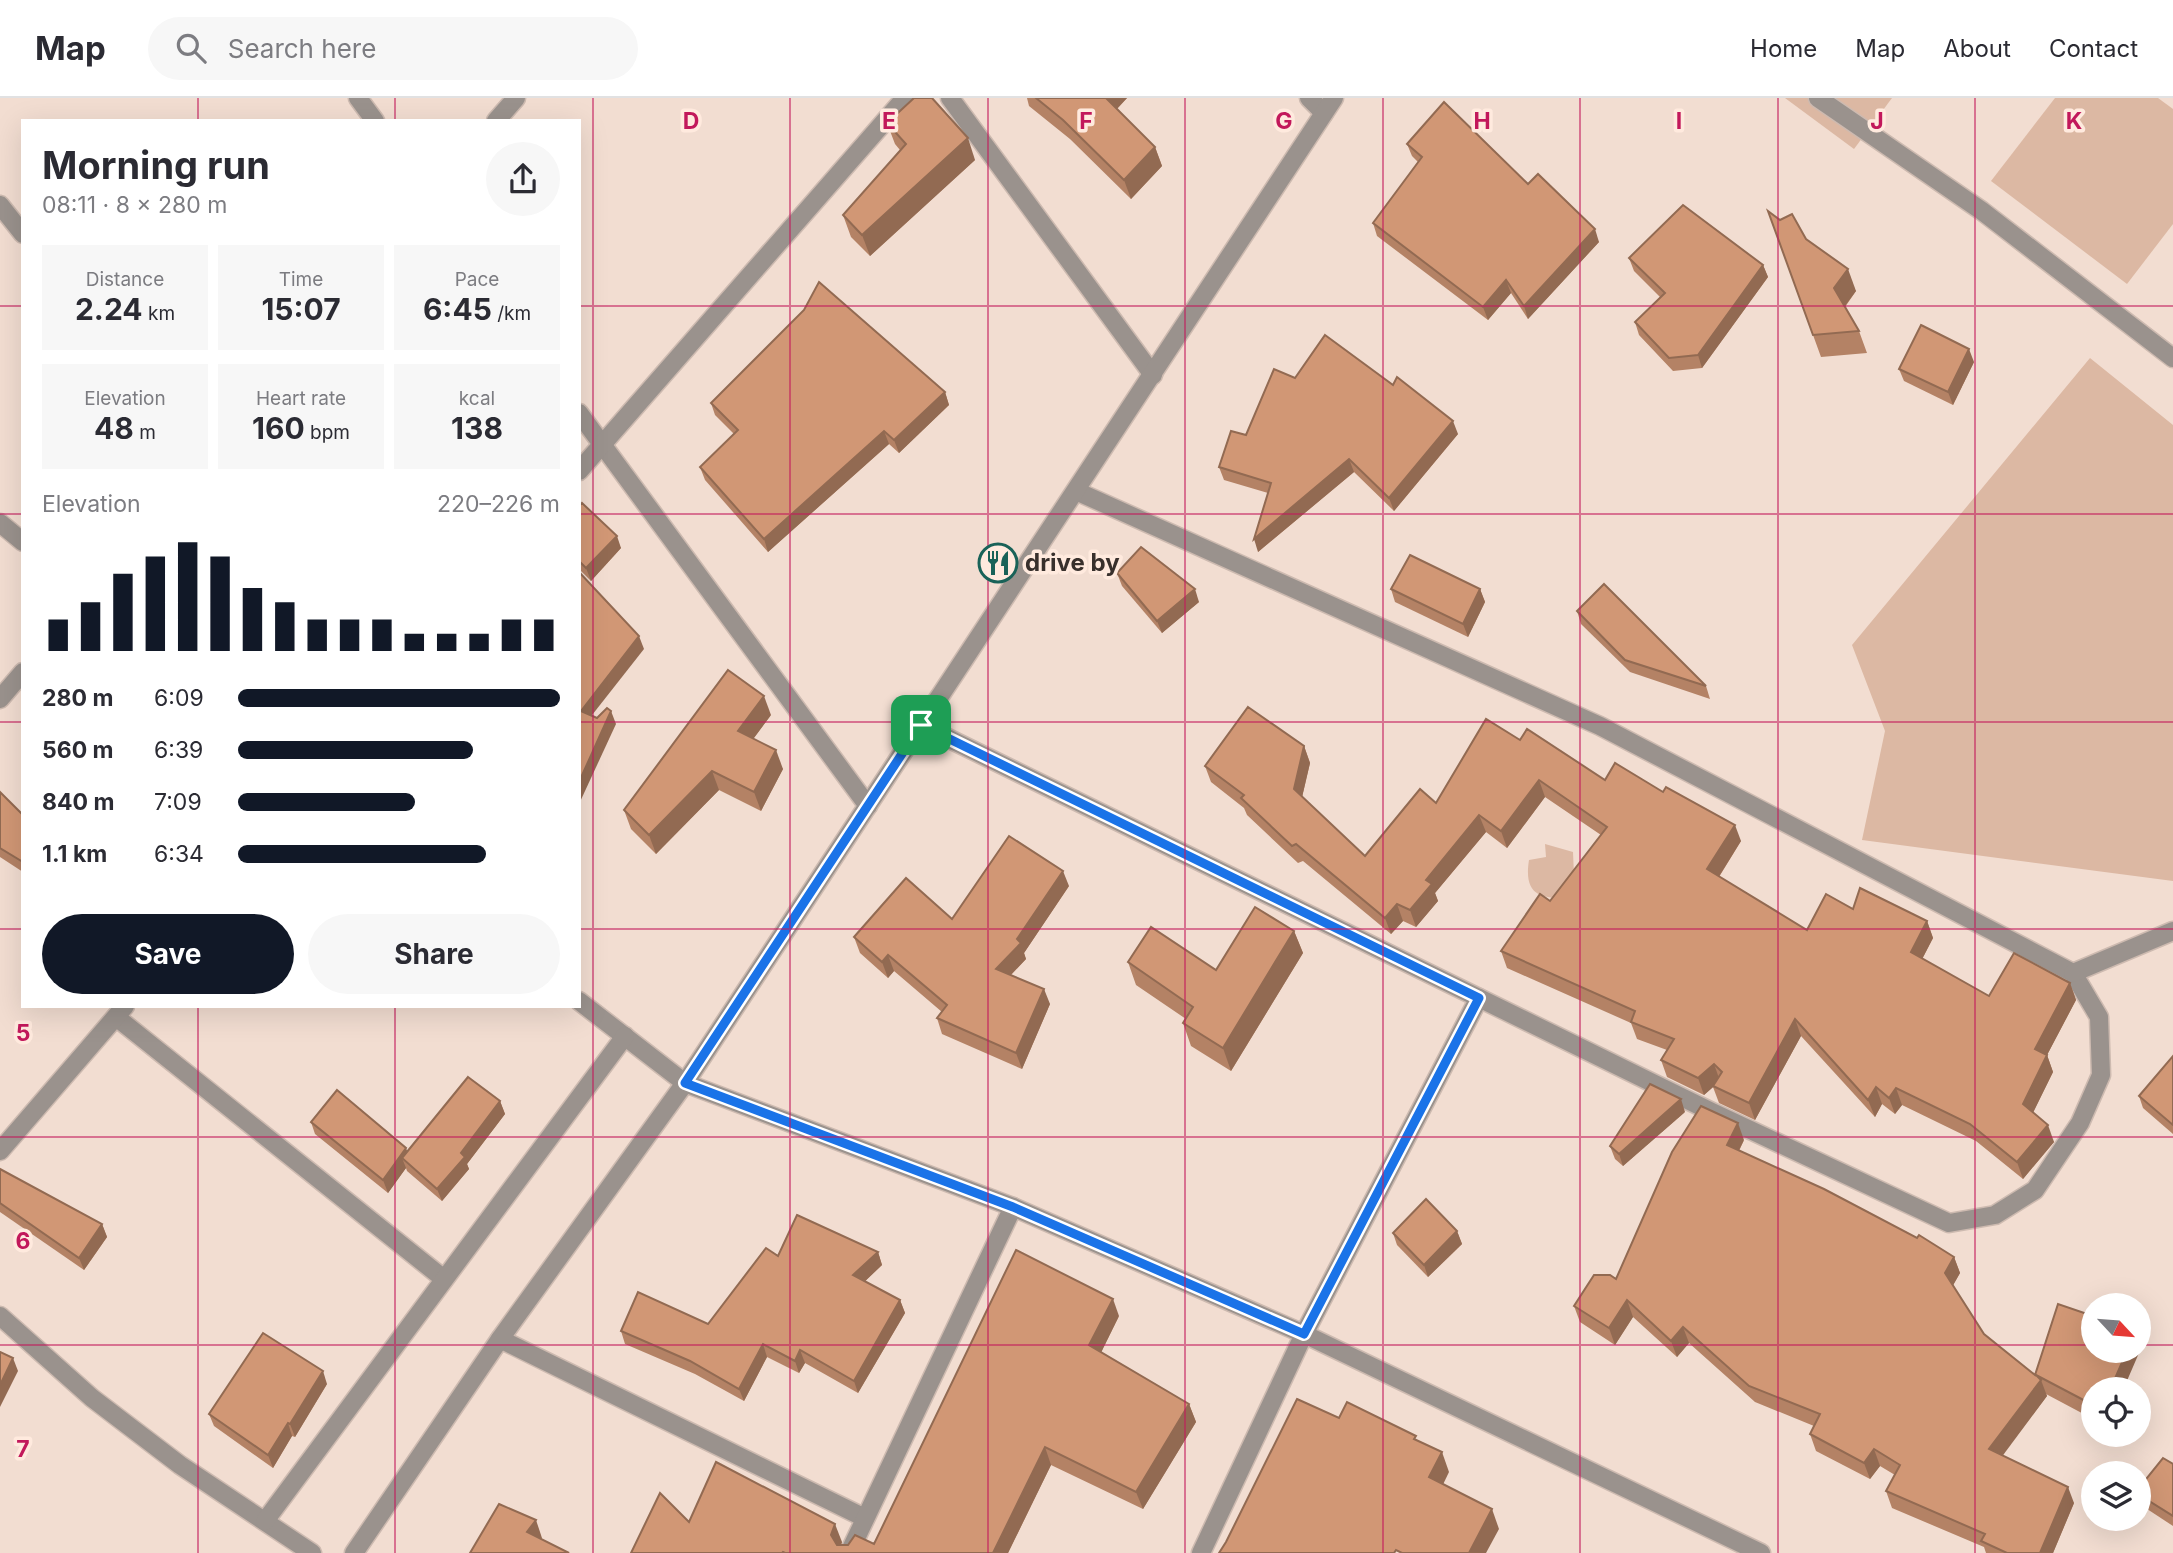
<!DOCTYPE html>
<html lang="en">
<head>
<meta charset="utf-8">
<style>
	body { margin:0; font-family:Inter,sans-serif; background:#f7f7f7; color:#2b2b33; height:100vh; display:flex; flex-direction:column; font-size:26px; white-space:nowrap }
	* { box-sizing:border-box; margin:0 }
	p { font-size:23px; color:#7c7c81 }
	.icon { flex:none; width:38px; height:38px; fill:none; stroke:currentColor; stroke-width:2; stroke-linecap:round; stroke-linejoin:round }
	.map { position:relative; flex:1; overflow:hidden }
	.side { position:absolute; left:21px; top:21px; width:560px; height:889px; display:flex; flex-direction:column; background:#fff; border-radius:0px; box-shadow:0 7px 28px #0002 }
	.side>* { flex:none }
	.needle { width:46px; rotate:116deg }
	.buttons { position:absolute; left:2081px; top:1195px; display:grid; gap:14px }
	.buttons a { display:grid; place-items:center; width:70px; height:70px; border-radius:50%; background:#fff; box-shadow:0 7px 28px #0002; font-size:35px }
	.pin { position:absolute; display:grid; place-items:center; width:60px; height:60px; color:#fff; margin:-30px; border-radius:14px; box-shadow:0 4px 10px #0006 }
	.round { display:grid; place-items:center; flex:none; width:74px; height:74px; border-radius:37px; background:#f7f7f7 }
	.headline { display:flex; align-items:center; justify-content:space-between; height:119px; padding:0 21px }
	h1 { font-size:38px; font-weight:700; line-height:52px }
	.stats { display:grid; grid-template-columns:repeat(3,1fr); gap:10px; height:119px; padding:7px 21px }
	.stats div { display:grid; align-content:center; border-radius:0px; background:#f7f7f7; text-align:center }
	.stats b { font-size:30px; font-weight:700 }
	.stats small { font-size:19px; font-weight:400 }
	.stats p { font-size:19px }
	.chart { height:196px; padding:14px 21px }
	.chart p { display:flex; justify-content:space-between }
	.chart svg { width:100%; height:126px; margin-top:7px; stroke:#111827; stroke-width:6 }
	.primary-button { display:flex; gap:14px; margin-top:auto; padding:14px 21px }
	.primary-button a { flex:1; height:80px; border-radius:42px; background:#111827; color:#fff; font-size:28px; font-weight:700; line-height:80px; text-align:center }
	.primary-button a+a { background:#f7f7f7; color:#2b2b33 }
	ul { padding:0 21px; list-style:none; font-size:23px }
	li { display:grid; grid-template-columns:112px 84px 1fr; align-items:center; height:52px }
	li i { height:18px; border-radius:9px; background:#111827 }
	header { display:flex; align-items:center; gap:42px; box-sizing:border-box; height:98px; padding:0 35px; background:#fff; border-bottom:2px solid #e1e1e2 }
	header strong { font-size:33px }
	nav { display:flex; gap:38px; margin-inline-start:auto; font-size:24px }
	.search { width:490px; height:63px; background:#f7f7f7; display:flex; align-items:center; gap:18px; box-sizing:border-box; padding:0 24px; border-radius:38px; color:#7c7c81; font-size:26px }
	.map>svg:first-child { display:block }
	.green { fill:#dcb8a3 }
	.lines { fill:none; stroke-linecap:round; stroke-linejoin:round }
	.minor-casing { stroke:#cdbab0; stroke-width:21 }
	.tertiary-casing { stroke:#cdbab0; stroke-width:21 }
	.minor { stroke:#9a928d; stroke-width:18 }
	.tertiary { stroke:#9a928d; stroke-width:18 }
	.wall { fill:#b48265 }
	.shaded-wall { fill:#926a52 }
	.building { fill:#d19775; stroke:#926a52; stroke-width:2 }
	.route-casing { stroke:#fff; stroke-width:14 }
	.route { stroke:#1a73e8; stroke-width:9 }
	.grid { fill:none; stroke:#c2185b; stroke-width:2; stroke-opacity:0.55 }
	.labels { text-anchor:middle; stroke-width:7; stroke-linejoin:round; paint-order:stroke }
	.poi-label { font-size:24px; font-weight:bold; fill:#38302c; stroke:#ffeade; text-anchor:start }
	.grid-label { font-size:23px; text-anchor:middle; font-weight:bold; fill:#c2185b; stroke:#ffeade; stroke-width:7; stroke-linejoin:round; paint-order:stroke }
</style>
</head>
<body>
<header>
<strong>Map</strong>
<div class="search"><svg class="icon" aria-label="search" viewBox="0 0 24 24"><circle cx="10" cy="10" r="6"/><path d="M15 15l6 6"/></svg>Search here</div>
<nav><a>Home</a><a>Map</a><a>About</a><a>Contact</a></nav>
</header>
<div class="map">
<svg width="2173" height="1455" viewBox="0 0 2173 1455">
	<rect width="100%" height="100%" fill="#f2ddd1"/>
	<!-- green -->
	<g class="green">
		<polygon points="1785,0 1892,0 1854,51"/>
		<polygon points="2055,0 2158,0 2173,11 2173,126 2127,186 1991,83"/>
		<polygon points="2090,260 2173,327 2173,783 1862,742 1885,633 1852,547"/>
		<path d="M1545 746 1573 754 1575 800C1543 801 1523 800 1529 762L1546 759Z"/>
	</g>
	<g class="lines">
		<defs>
			<g id="minor">
				<polyline points="358,0 375,23"/>
				<polyline points="950,0 1153,277"/>
				<polyline points="1309,0 1324,15"/>
				<polyline points="1818,0 1982,113 2173,260"/>
				<polyline points="496,23 516,0"/>
				<polyline points="0,107 23,136"/>
				<polyline points="579,315 868,708"/>
				<polyline points="579,373 905,0"/>
				<polyline points="0,425 23,444"/>
				<polyline points="0,601 23,574"/>
				<polyline points="921,627 1712,1014 1949,1125 1995,1117 2035,1092 2080,1025 2101,977 2099,919 2073,875 1600,628 1076,393"/>
				<polyline points="2073,875 2173,833"/>
				<polyline points="579,903 685,985 1013,1109 1304,1236 1761,1455"/>
				<polyline points="116,919 444,1181"/>
				<polyline points="0,1053 125,908"/>
				<polyline points="0,1218 92,1300 180,1367 312,1455"/>
				<polyline points="500,1241 865,1420"/>
				<polyline points="265,1423 625,938"/>
				<polyline points="849,1455 1013,1109"/>
				<polyline points="1201,1455 1304,1236 1479,900"/>
			</g>
			<polyline id="tertiary" points="354,1455 500,1241 685,985 1334,0"/>
		</defs>
		<!-- minor casing -->
		<use href="#minor" class="minor-casing"/>
		<!-- tertiary casing -->
		<use href="#tertiary" class="tertiary-casing"/>
		<!-- minor -->
		<use href="#minor" class="minor"/>
		<!-- tertiary -->
		<use href="#tertiary" class="tertiary"/>
	</g>
	<!-- wall -->
	<g class="wall">
		<polygon points="1027,0 1127,0 1117,11 1155,49 1162,68 1131,101 1070,41 1029,8"/>
		<polygon points="887,25 975,62 870,158 851,139 843,117 900,52 895,46"/>
		<polygon points="1407,46 1528,86 1599,144 1528,221 1511,195 1488,222 1377,138 1373,125 1418,64 1412,58"/>
		<polygon points="1768,113 1806,141 1856,193 1845,209 1859,233 1867,255 1821,259"/>
		<polygon points="1629,160 1763,167 1768,179 1702,270 1673,273 1639,237 1635,224 1660,199 1634,173"/>
		<polygon points="1974,264 1953,307 1904,283 1899,271"/>
		<polygon points="1295,280 1458,336 1394,413 1354,374 1258,454 1268,395 1224,382 1219,369"/>
		<polygon points="945,294 949,307 899,355 889,346 768,454 705,382 700,369 734,336 715,317 711,305"/>
		<polygon points="579,408 621,450 591,483 579,471"/>
		<polygon points="1117,475 1199,504 1162,535 1122,488"/>
		<polygon points="1391,491 1480,491 1485,504 1468,539 1395,504"/>
		<polygon points="1577,513 1706,588 1710,601 1630,574 1581,526"/>
		<polygon points="771,617 753,641 783,671 761,713 719,692 656,756 631,731 624,712"/>
		<polygon points="1520,642 1605,682 1741,743 1719,779 1807,832 1853,811 1927,823 1933,840 1922,861 1989,898 2070,885 2076,902 2047,957 2053,974 2033,1014 2054,1044 2023,1081 1976,1043 1902,1007 1895,1016 1882,1006 1875,1019 1801,938 1755,1022 1719,1005 1713,989 1704,997 1667,979 1661,962 1667,952 1637,941 1631,925 1507,870 1501,853 1550,803 1601,737 1545,699 1507,750 1486,734 1435,795 1438,803 1416,829 1403,823 1391,836 1303,763 1298,765 1247,717 1244,710 1211,684 1205,668 1304,648 1310,665 1302,699 1365,758"/>
		<polygon points="0,694 23,717 23,774 0,759"/>
		<polygon points="1069,788 1024,855 1026,861 1011,877 1050,906 1022,971 942,936 937,920 942,914 894,873 888,880 860,855 854,839 952,821"/>
		<polygon points="1294,833 1303,855 1231,973 1191,948 1183,925 1186,921 1136,887 1128,864 1216,872"/>
		<polygon points="2173,958 2173,1036 2143,1010 2139,998"/>
		<polygon points="500,1003 505,1016 467,1066 469,1071 442,1103 407,1073 406,1070 388,1095 315,1036 311,1024 407,1054"/>
		<polygon points="1685,1014 1623,1068 1615,1061 1610,1048"/>
		<polygon points="1744,1042 1739,1053 1954,1159 1960,1175 1953,1187 1984,1236 2035,1277 2142,1248 2093,1292 2093,1321 2046,1296 2047,1298 2002,1357 2074,1405 2053,1455 1986,1455 1984,1449 1892,1410 1886,1393 1895,1377 1880,1368 1870,1381 1816,1353 1810,1336 1814,1328 1755,1304 1689,1245 1677,1259 1633,1219 1615,1247 1580,1224 1574,1208 1616,1181"/>
		<polygon points="0,1071 102,1126 107,1139 84,1172 0,1114"/>
		<polygon points="1457,1133 1462,1146 1428,1179 1397,1147 1393,1135"/>
		<polygon points="878,1154 882,1167 865,1183 900,1202 905,1215 858,1295 805,1265 799,1275 767,1259 744,1303 695,1276 625,1246 621,1233 708,1226 778,1158"/>
		<polygon points="1119,1218 1101,1254 1189,1306 1196,1324 1143,1411 1051,1367 1008,1455 631,1455 689,1424 842,1444 841,1447 874,1446"/>
		<polygon points="327,1286 295,1339 292,1338 273,1370 214,1328 209,1316"/>
		<polygon points="2173,1366 2173,1428 2141,1407 2138,1401 2138,1391"/>
	</g>
	<!-- shaded-wall -->
	<g class="shaded-wall">
		<polygon points="1105,0 1127,0 1111,17"/>
		<polygon points="968,40 975,62 870,158 862,137"/>
		<polygon points="1155,49 1162,68 1131,101 1124,82"/>
		<polygon points="1595,131 1599,144 1528,221 1524,208"/>
		<polygon points="1763,167 1768,179 1702,270 1698,257"/>
		<polygon points="1848,171 1856,193 1842,212 1834,190"/>
		<polygon points="1506,182 1511,195 1488,222 1483,209"/>
		<polygon points="1969,251 1974,264 1953,307 1948,294"/>
		<polygon points="945,294 949,307 899,355 894,342"/>
		<polygon points="1453,323 1458,336 1394,413 1389,400"/>
		<polygon points="884,333 889,346 768,454 764,441"/>
		<polygon points="1349,361 1354,374 1258,454 1254,441"/>
		<polygon points="617,438 621,450 591,483 586,470"/>
		<polygon points="1195,491 1199,504 1162,535 1157,523"/>
		<polygon points="1480,491 1485,504 1468,539 1463,526"/>
		<polygon points="639,538 644,551 585,626 581,613"/>
		<polygon points="764,598 771,617 745,652 738,633"/>
		<polygon points="611,613 616,626 579,706 579,684"/>
		<polygon points="1304,648 1310,665 1300,708 1294,691"/>
		<polygon points="776,652 783,671 761,713 754,694"/>
		<polygon points="712,673 719,692 656,756 649,737"/>
		<polygon points="1539,682 1545,699 1507,750 1501,733"/>
		<polygon points="1479,717 1486,734 1435,795 1438,803 1416,829 1410,812 1426,782"/>
		<polygon points="1735,727 1741,743 1713,788 1707,771"/>
		<polygon points="1063,773 1069,788 1024,855 1026,861 1002,886 996,871"/>
		<polygon points="1397,806 1403,823 1391,836 1385,820"/>
		<polygon points="1927,823 1933,840 1917,871 1911,854"/>
		<polygon points="1294,833 1303,855 1231,973 1223,950"/>
		<polygon points="888,857 894,873 888,880 882,864"/>
		<polygon points="2070,885 2076,902 2047,957 2053,974 2029,1023 2023,1006 2035,951"/>
		<polygon points="1044,891 1050,906 1022,971 1016,955"/>
		<polygon points="1795,921 1801,938 1755,1022 1749,1005"/>
		<polygon points="1714,966 1720,983 1704,997 1698,980"/>
		<polygon points="1876,989 1882,1006 1875,1019 1868,1002"/>
		<polygon points="1896,990 1902,1007 1895,1016 1889,1000"/>
		<polygon points="1681,1001 1685,1014 1623,1068 1619,1056"/>
		<polygon points="500,1003 505,1016 467,1066 469,1071 442,1103 437,1091 461,1055"/>
		<polygon points="1738,1025 1744,1042 1733,1064 1727,1047"/>
		<polygon points="2048,1027 2054,1044 2023,1081 2017,1064"/>
		<polygon points="406,1050 411,1063 402,1060 406,1070 388,1095 383,1082"/>
		<polygon points="102,1126 107,1139 84,1172 79,1160"/>
		<polygon points="1457,1133 1462,1146 1428,1179 1424,1167"/>
		<polygon points="878,1154 882,1167 858,1190 853,1177"/>
		<polygon points="1954,1159 1960,1175 1951,1191 1945,1175"/>
		<polygon points="1113,1201 1119,1218 1096,1265 1089,1247"/>
		<polygon points="900,1202 905,1215 858,1295 854,1283"/>
		<polygon points="1627,1202 1633,1219 1615,1247 1609,1230"/>
		<polygon points="1683,1229 1689,1245 1677,1259 1671,1243"/>
		<polygon points="2138,1239 2142,1248 2123,1292 2110,1292 2127,1253 2138,1253"/>
		<polygon points="763,1246 767,1259 744,1303 739,1291"/>
		<polygon points="800,1252 805,1265 799,1275 795,1263"/>
		<polygon points="13,1260 18,1273 0,1309 0,1287"/>
		<polygon points="323,1273 327,1286 295,1339 290,1326"/>
		<polygon points="2041,1282 2047,1298 1995,1368 1989,1351"/>
		<polygon points="1189,1306 1196,1324 1143,1411 1136,1394"/>
		<polygon points="288,1325 292,1338 273,1370 268,1357"/>
		<polygon points="1045,1349 1051,1367 1008,1455 993,1455"/>
		<polygon points="1874,1351 1880,1368 1870,1381 1864,1365"/>
		<polygon points="1442,1354 1449,1374 1437,1399 1429,1379"/>
		<polygon points="2068,1389 2074,1405 2053,1455 2040,1455"/>
		<polygon points="1492,1411 1499,1431 1486,1455 1469,1455"/>
		<polygon points="536,1422 542,1440 534,1452 527,1434"/>
		<polygon points="835,1426 842,1444 838,1455 831,1437"/>
	</g>
	<!-- building -->
	<g class="building">
		<polygon points="914,0 932,0 968,40 862,137 843,117 906,46 887,25"/>
		<polygon points="1036,0 1106,0 1155,49 1124,82 1063,22"/>
		<polygon points="1444,4 1528,86 1538,76 1595,131 1524,208 1506,182 1483,209 1373,125 1422,59 1407,46"/>
		<polygon points="1683,107 1763,167 1698,257 1669,260 1635,224 1665,195 1629,160"/>
		<polygon points="1768,113 1780,122 1792,116 1806,141 1848,171 1834,190 1859,233 1813,237"/>
		<polygon points="819,184 945,294 894,342 884,333 764,441 700,369 738,332 711,305 804,212"/>
		<polygon points="1921,227 1969,251 1948,294 1899,271"/>
		<polygon points="1325,237 1393,287 1397,279 1453,323 1389,400 1349,361 1254,441 1271,385 1219,369 1231,333 1246,337 1274,271 1295,280"/>
		<polygon points="582,405 617,438 586,470 579,463 579,408"/>
		<polygon points="1141,449 1195,491 1157,523 1117,475"/>
		<polygon points="1410,457 1480,491 1463,526 1391,491"/>
		<polygon points="579,474 639,538 581,613 597,620 607,610 611,613 579,684"/>
		<polygon points="1604,486 1706,588 1625,562 1577,513"/>
		<polygon points="728,572 764,598 738,633 776,652 754,694 712,673 649,737 624,712"/>
		<polygon points="1248,609 1304,648 1294,691 1365,758 1420,691 1436,705 1486,621 1520,642 1527,631 1605,682 1615,665 1663,694 1666,689 1735,727 1707,771 1807,832 1826,796 1853,811 1860,790 1927,823 1911,854 1989,898 2014,855 2070,885 2035,951 2047,957 2023,1006 2048,1027 2017,1064 1970,1026 1896,990 1889,1000 1876,989 1868,1002 1795,921 1749,1005 1713,988 1722,974 1714,966 1698,980 1661,962 1674,941 1631,924 1635,913 1501,853 1540,796 1550,803 1607,729 1539,682 1501,733 1479,717 1426,782 1432,786 1410,812 1397,806 1385,820 1296,746 1292,748 1241,700 1244,697 1205,668"/>
		<polygon points="0,694 23,717 23,764 0,750"/>
		<polygon points="1009,738 1063,773 1017,841 1021,845 996,871 1044,891 1016,955 937,920 947,907 888,857 882,864 854,839 906,780 952,821"/>
		<polygon points="1255,809 1294,833 1223,950 1183,925 1193,909 1128,864 1151,829 1216,872"/>
		<polygon points="2173,958 2173,1027 2139,998"/>
		<polygon points="468,979 500,1003 461,1055 465,1059 437,1091 402,1060"/>
		<polygon points="1650,986 1681,1001 1619,1056 1610,1048"/>
		<polygon points="337,992 406,1050 383,1082 311,1024"/>
		<polygon points="1701,1008 1738,1025 1727,1047 1824,1091 1917,1140 1919,1137 1954,1159 1945,1175 1984,1236 2035,1277 2058,1206 2093,1218 2093,1253 2127,1253 2110,1292 2093,1292 2093,1307 2036,1277 2041,1282 1989,1351 2068,1389 2040,1455 2007,1455 1981,1443 1985,1436 1886,1393 1900,1367 1874,1351 1864,1365 1810,1336 1820,1316 1749,1288 1683,1229 1671,1243 1627,1202 1609,1230 1574,1208 1594,1177 1610,1177 1616,1181 1672,1054"/>
		<polygon points="0,1071 102,1126 79,1160 0,1105"/>
		<polygon points="1426,1101 1457,1133 1424,1167 1393,1135"/>
		<polygon points="797,1117 878,1154 853,1177 900,1202 854,1283 800,1252 795,1263 763,1246 739,1291 690,1263 621,1233 638,1194 708,1226 766,1150 778,1158"/>
		<polygon points="1016,1152 1113,1201 1089,1247 1189,1306 1136,1394 1045,1349 993,1455 785,1455 783,1454 782,1455 631,1455 660,1395 689,1424 716,1364 835,1426 831,1437 837,1447 848,1447 855,1437 874,1446"/>
		<polygon points="263,1235 323,1273 290,1326 288,1325 268,1357 209,1316"/>
		<polygon points="0,1254 13,1260 0,1287"/>
		<polygon points="1297,1301 1339,1320 1347,1304 1416,1338 1414,1341 1442,1354 1429,1379 1492,1411 1469,1455 1402,1455 1396,1452 1394,1455 1219,1455 1226,1444"/>
		<polygon points="2163,1360 2173,1366 2173,1418 2138,1396 2138,1391"/>
		<polygon points="499,1406 536,1422 527,1434 569,1455 470,1455"/>
	</g>
	<g class="lines">
		<defs>
			<polygon id="route" points="921,627 1479,900 1304,1236 1013,1109 685,985"/>
		</defs>
		<!-- route casing -->
		<use href="#route" class="route-casing"/>
		<!-- route -->
		<use href="#route" class="route"/>
	</g>
	<!-- grid -->
	<path class="grid" d="M198 0V23M395 0V23M593 0V1455M790 0V1455M988 0V1455M1185 0V1455M1383 0V1455M1580 0V1455M1778 0V1455M1975 0V1455M0 208H23M579 208H2173M0 416H23M579 416H2173M0 624H23M579 624H2173M0 831H23M579 831H2173M198 908V1455M395 908V1455M0 1039H2173M0 1247H2093M2138 1247H2173"/>
	<!-- icons -->
	<defs>
		<symbol id="restaurant-ring" viewBox="-11 -11 22 22"><circle r="9.5" fill="#ffeade" stroke="#196258" stroke-width="1.5"/><path d="M-5-6h1v4h1v-4h1v4h1v-4h1v5L-1.5 .5V6h-2V.5L-5-1ZM5-6V6H3V1.5H1.5Q1.5-4 5-6Z" fill="#196258"/></symbol>
	</defs>
	<g fill-rule="evenodd">
		<use href="#restaurant-ring" x="976" y="443" width="44" height="44"/>
	</g>
	<g class="labels">
		<!-- poi labels -->
		<g class="poi-label">
			<text x="1025" y="473">drive by</text>
		</g>
	</g>
	<g class="grid-label">
		<text x="691" y="31">D</text>
		<text x="889" y="31">E</text>
		<text x="1086" y="31">F</text>
		<text x="1284" y="31">G</text>
		<text x="1482" y="31">H</text>
		<text x="1679" y="31">I</text>
		<text x="1877" y="31">J</text>
		<text x="2074" y="31">K</text>
		<text x="23" y="943">5</text>
		<text x="23" y="1151">6</text>
		<text x="23" y="1359">7</text>
	</g>
</svg>
<div class="buttons">
<a><svg class="needle" viewBox="-14 -14 28 28"><path d="M0-13l5 13h-10z" fill="#e53935"/><path d="M0 13l5-13h-10z" fill="#7c7c81"/></svg></a>
<a><svg class="icon" aria-label="locate" viewBox="0 0 24 24"><circle cx="12" cy="12" r="6"/><path d="M12 2v4M12 18v4M2 12h4M18 12h4"/></svg></a>
<a><svg class="icon" aria-label="layers" viewBox="0 0 24 24"><path d="M12 4l9 5-9 5-9-5zM3 14l9 5 9-5"/></svg></a>
</div>
<div class="pin" style="left:921px;top:627px;background:#1e9e55"><svg class="icon" aria-label="arrive" viewBox="0 0 24 24"><path d="M6 21V4h12l-3 4 3 4H6"/></svg></div>
<section class="side">
<div class="headline"><div><h1>Morning run</h1><p>08:11 · 8 × 280 m</p></div><a class="round"><svg class="icon" aria-label="share" viewBox="0 0 24 24"><path d="M12 15V3M7 8l5-5 5 5M5 13v7h14v-7"/></svg></a></div>
<div class="stats">
<div><p>Distance</p><b>2.24<small> km</small></b></div>
<div><p>Time</p><b>15:07</b></div>
<div><p>Pace</p><b>6:45<small> /km</small></b></div>
</div>
<div class="stats">
<div><p>Elevation</p><b>48<small> m</small></b></div>
<div><p>Heart rate</p><b>160<small> bpm</small></b></div>
<div><p>kcal</p><b>138</b></div>
</div>
<div class="chart"><p><span>Elevation</span>220–226 m</p>
<svg viewBox="0 0 160 44" preserveAspectRatio="none"><path d="M5 44V33M15 44V27M25 44V17M35 44V11M45 44V6M55 44V11M65 44V22M75 44V27M85 44V33M95 44V33M105 44V33M115 44V38M125 44V38M135 44V38M145 44V33M155 44V33"/></svg>
</div>
<ul>
<li><b>280 m</b>6:09<i style="width:100%"></i></li>
<li><b>560 m</b>6:39<i style="width:73%"></i></li>
<li><b>840 m</b>7:09<i style="width:55%"></i></li>
<li><b>1.1 km</b>6:34<i style="width:77%"></i></li>
</ul>
<div class="primary-button"><a>Save</a><a>Share</a></div>
</section>
</div>
</body>
</html>
